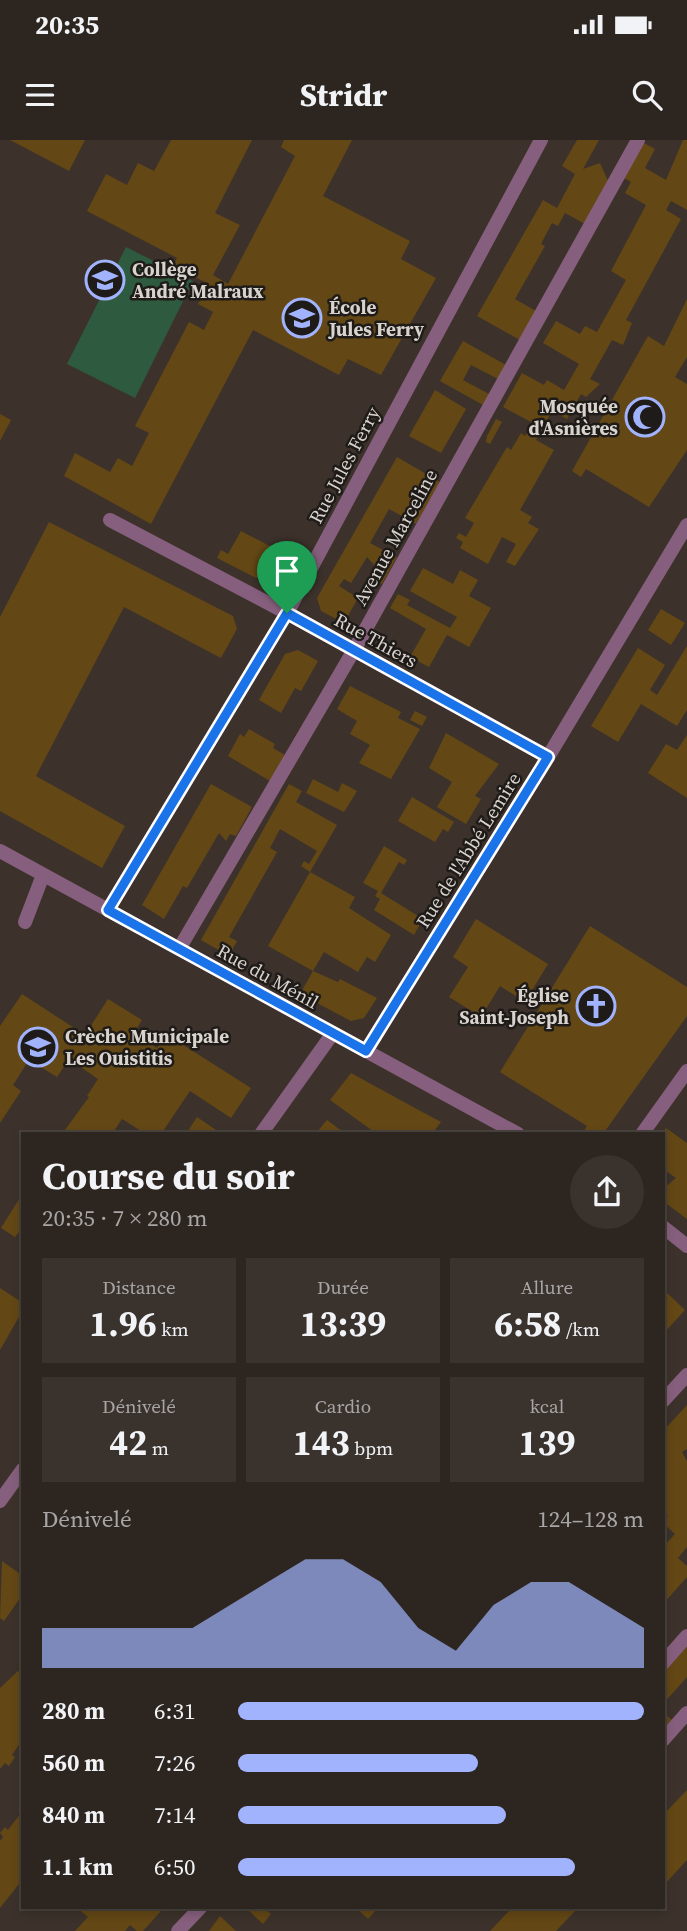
<!DOCTYPE html>
<html lang="fr">
<head>
<meta charset="utf-8">
<style>
	body { margin:0; font-family:"Source Serif 4",serif; background:#39322d; color:#f1f3f6; height:100vh; display:flex; flex-direction:column; font-size:26px; white-space:nowrap }
	* { box-sizing:border-box; margin:0 }
	p { font-size:23px; color:#a7a5a5 }
	.icon { flex:none; width:38px; height:38px; fill:none; stroke:currentColor; stroke-width:2; stroke-linecap:round; stroke-linejoin:round }
	.map { position:relative; flex:1; overflow:hidden }
	.panel { position:absolute; left:21px; top:992px; width:644px; height:777px; display:flex; flex-direction:column; background:#2d2620; border-radius:0px; box-shadow:0 4px 10px #0003,0 0 0 2px #48433e }
	.panel>* { flex:none }
	.pin { position:absolute; display:grid; place-items:center; width:60px; height:60px; color:#fff; margin:-72px -30px; border-radius:50% 50% 50% 0; rotate:-45deg; box-shadow:0 0 7px #0007 }
	.pin .icon { rotate:45deg }
	.round { display:grid; place-items:center; flex:none; width:74px; height:74px; border-radius:37px; background:#39322d }
	.headline { display:flex; align-items:center; justify-content:space-between; height:119px; padding:0 21px }
	h1 { font-size:38px; font-weight:700; line-height:52px }
	.figures { display:grid; grid-template-columns:repeat(3,1fr); gap:10px; height:119px; padding:7px 21px }
	.figures div { display:grid; align-content:center; border-radius:0px; background:#39322d; text-align:center }
	.figures b { font-size:35px; font-weight:700 }
	.figures small { font-size:19px; font-weight:400 }
	.figures p { font-size:19px }
	.chart { height:196px; padding:14px 21px }
	.chart p { display:flex; justify-content:space-between }
	.chart svg { width:100%; height:126px; margin-top:7px; fill:#a1b3fd; opacity:.7 }
	ul { padding:0 21px; list-style:none; font-size:23px }
	li { display:grid; grid-template-columns:112px 84px 1fr; align-items:center; height:52px }
	li i { height:18px; border-radius:9px; background:#a1b3fd }
	.status { display:flex; justify-content:space-between; align-items:center; height:49px; padding:0 35px; background:#2d2620; direction:ltr }
	.status svg { height:19px; fill:currentColor }
	header { display:flex; justify-content:space-between; align-items:center; height:91px; padding:0 21px; background:#2d2620; font-size:32px; font-weight:700 }
	.map>svg:first-child { display:block }
	.green { fill:#2e5b3f }
	.building { fill:#634715 }
	.lines { fill:none; stroke-linecap:round; stroke-linejoin:round }
	.lane { stroke:#875f7e; stroke-width:14 }
	.street { stroke:#875f7e; stroke-width:14 }
	.route-casing { stroke:#fff; stroke-width:14 }
	.route { stroke:#1a73e8; stroke-width:9 }
	.labels { text-anchor:middle; stroke-width:5; stroke-linejoin:round; paint-order:stroke }
	.poi-label { font-size:19px; font-weight:bold; fill:#d9d3ce; stroke:#1f1b18; text-anchor:start }
	.street-label { font-size:19px; fill:#d9d3ce; stroke:#1f1b18 }
</style>
</head>
<body>
<div class="status"><b>20:35</b><svg viewBox="0 0 49 12"><path d="M0 12V9h3v3zM5 12V6h3v6zM10 12V3h3v9zM15 12V0h3v12zM26 1h20v11H26zM47 4h2v5h-2z"/></svg></div>
<header><svg class="icon" aria-label="menu" viewBox="0 0 24 24"><path d="M4 6h16M4 12h16M4 18h16"/></svg>Stridr<svg class="icon" aria-label="search" viewBox="0 0 24 24"><circle cx="10" cy="10" r="6"/><path d="M15 15l6 6"/></svg></header>
<div class="map">
<svg width="687" height="1791" viewBox="0 0 687 1791">
	<rect width="100%" height="100%" fill="#3c322b"/>
	<!-- green -->
	<polygon class="green" points="126,107 193,141 135,258 67,224"/>
	<!-- building -->
	<g class="building">
		<polygon points="10,0 85,0 69,31"/>
		<polygon points="171,0 252,0 215,73 240,85 213,135 228,144 295,16 281,7 284,0 352,0 323,56 410,101 401,119 436,138 381,235 348,219 339,235 253,190 151,384 64,336 75,313 110,332 118,318 132,326 149,293 135,286 189,182 204,190 213,172 198,164 209,144 173,126 177,118 87,71 106,34 127,45 138,23 154,31"/>
		<polygon points="577,0 599,0 583,29 600,23 609,43 585,84 565,73 558,86 552,83 541,104 545,106 515,159 536,171 520,200 477,176 543,60 557,68 575,34 562,26"/>
		<polygon points="683,0 687,0 687,70 671,61 666,70 681,79 626,180 632,183 623,205 612,200 590,239 600,244 586,257 581,254 567,279 552,271 536,300 554,310 520,370 532,377 528,383 539,389 515,426 506,422 516,404 502,397 488,424 460,408 463,402 456,398 459,393 466,397 474,383 465,378 507,307 511,310 521,293 525,296 533,283 503,267 522,233 544,245 547,240 564,250 579,224 543,203 556,181 580,194 585,186 597,192 626,140 611,131 646,65 625,53 631,42 622,37 642,2 655,9 645,28 666,40"/>
		<polygon points="687,159 687,217 675,237 687,244 687,310 649,367 586,329 581,337 572,331 648,196 664,206"/>
		<polygon points="463,201 506,225 498,239 471,225 463,240 489,254 483,265 440,241"/>
		<polygon points="435,250 466,269 441,313 409,296"/>
		<polygon points="0,274 11,280 0,301"/>
		<polygon points="496,279 502,282 490,304 486,302 487,296"/>
		<polygon points="397,317 440,342 416,384 389,369 370,403 397,417 382,444 369,437 375,426 367,417 351,443 344,439 339,446 358,458 344,483 321,471 317,458"/>
		<polygon points="49,382 233,476 237,489 221,518 124,467 36,636 125,686 102,728 0,671 0,477"/>
		<polygon points="241,391 281,412 269,433 256,438 217,418 221,410 228,414"/>
		<polygon points="423,428 453,444 460,430 478,440 469,456 491,468 469,507 447,495 429,527 410,517 426,489 390,468 398,454 410,460 407,465 450,488 457,477 410,451"/>
		<polygon points="661,469 685,483 671,505 648,490"/>
		<polygon points="687,506 687,570 677,586 641,564 618,602 591,586 638,508 665,525 650,550 657,555"/>
		<polygon points="298,510 318,521 301,551 295,548 281,573 259,560 285,514"/>
		<polygon points="350,546 401,572 398,578 420,589 391,639 359,623 370,605 350,594 357,581 337,569"/>
		<polygon points="415,571 427,577 422,586 410,580"/>
		<polygon points="249,589 275,604 273,608 285,615 270,641 228,616 240,594 244,597"/>
		<polygon points="446,593 499,624 475,656 481,659 466,684 437,667 452,642 429,628"/>
		<polygon points="687,595 687,658 648,633 666,604 677,610"/>
		<polygon points="313,639 338,652 342,643 357,651 344,672 306,653"/>
		<polygon points="211,644 252,667 236,696 230,694 226,701 219,693 187,748 183,746 164,779 142,765"/>
		<polygon points="289,644 302,651 296,662 337,685 310,732 355,757 349,768 391,795 375,822 367,817 358,832 324,812 313,831 338,842 340,839 377,858 364,878 351,881 300,854 313,831 268,806 310,732 301,726 304,721 309,724 317,711 280,689 270,708 277,712 229,797 237,801 229,816 201,800"/>
		<polygon points="412,657 454,682 448,692 443,689 435,702 398,681"/>
		<polygon points="384,706 407,720 404,725 399,722 381,753 423,779 414,795 374,770 380,759 375,756 378,751 363,743"/>
		<polygon points="476,779 548,824 525,862 500,846 481,877 449,857 468,827 453,817"/>
		<polygon points="590,786 687,847 687,876 603,994 582,994 587,986 500,932"/>
		<polygon points="22,854 85,895 108,859 142,880 134,893 157,908 166,894 251,948 231,978 190,951 161,994 146,994 122,979 112,994 62,994 89,957 87,956 98,939 69,919 57,937 29,920 13,945 21,951 0,983 0,886"/>
		<polygon points="351,933 415,968 441,982 432,994 377,994 330,960"/>
		<polygon points="197,977 222,994 186,994"/>
		<polygon points="327,980 346,994 317,992"/>
		<polygon points="666,988 687,1003 687,1079 663,1061 663,1049 676,1038 663,1029 662,994"/>
		<polygon points="23,1053 23,1093 20,1091 15,1097 1,1088"/>
		<polygon points="0,1148 23,1163 23,1170 0,1210"/>
		<polygon points="663,1149 685,1170 663,1194"/>
		<polygon points="687,1265 687,1309 682,1312 687,1321 687,1407 678,1418 687,1426 687,1437 663,1464 663,1407 675,1394 663,1383 668,1376 663,1371 663,1291"/>
		<polygon points="2,1421 23,1436 23,1454 4,1481 0,1478"/>
		<polygon points="687,1506 687,1537 663,1564 663,1533"/>
		<polygon points="18,1531 23,1535 23,1599 12,1615 15,1617 9,1626 5,1623 0,1629 0,1548"/>
		<polygon points="663,1572 672,1580 666,1586 663,1584"/>
		<polygon points="687,1650 687,1720 663,1746 663,1675"/>
		<polygon points="23,1663 23,1739 0,1768 0,1701 3,1697 0,1693 5,1687 8,1690 21,1673 18,1670"/>
		<polygon points="77,1768 158,1768 161,1771 143,1791 137,1791 130,1785 125,1791 75,1791 88,1777"/>
		<polygon points="246,1768 264,1768 271,1774 263,1784"/>
		<polygon points="356,1768 378,1768 368,1779"/>
		<polygon points="512,1768 578,1768 556,1791 490,1791"/>
		<polygon points="220,1776 236,1791 209,1791"/>
	</g>
	<g class="lines">
		<!-- lane -->
		<g class="lane">
			<polyline points="25,782 43,735"/>
			<polyline points="663,1523 687,1496"/>
			<polyline points="663,1600 687,1573"/>
		</g>
		<!-- street -->
		<g class="street">
			<polyline points="110,380 287,473 548,617"/>
			<polyline points="0,711 518,994"/>
			<polyline points="108,770 287,473 541,0"/>
			<polyline points="179,809 354,510 638,0"/>
			<polyline points="366,911 548,617 687,385"/>
			<polyline points="261,994 333,893"/>
			<polyline points="642,994 687,931"/>
			<polyline points="663,1087 687,1106"/>
			<polyline points="663,1261 687,1235"/>
			<polyline points="0,1361 23,1329"/>
			<polyline points="178,1791 200,1768"/>
		</g>
	</g>
	<g class="lines">
		<defs>
			<polygon id="route" points="287,473 548,617 366,911 108,770"/>
		</defs>
		<!-- route casing -->
		<use href="#route" class="route-casing"/>
		<!-- route -->
		<use href="#route" class="route"/>
	</g>
	<!-- icons -->
	<defs>
		<symbol id="school-ring" viewBox="-11 -11 22 22"><circle r="9.5" fill="#1f1b18" stroke="#a1b3fd" stroke-width="1.5"/><path d="M0-5L7-2L0 1L-7-2ZM-4 1L0 2.5L4 1V4Q0 6-4 4Z" fill="#a1b3fd"/></symbol>
		<symbol id="mosque-ring" viewBox="-11 -11 22 22"><circle r="9.5" fill="#1f1b18" stroke="#a1b3fd" stroke-width="1.5"/><path d="M3.5-4.9A6 6 0 1 0 3.5 4.9A5 5 0 1 1 3.5-4.9Z" fill="#a1b3fd"/></symbol>
		<symbol id="church-ring" viewBox="-11 -11 22 22"><circle r="9.5" fill="#1f1b18" stroke="#a1b3fd" stroke-width="1.5"/><path d="M-1.2-6h2.4v3.5h3.3v2.4h-3.3V6h-2.4V-.1h-3.3v-2.4h3.3Z" fill="#a1b3fd"/></symbol>
	</defs>
	<g fill-rule="evenodd">
		<use href="#school-ring" x="83" y="118" width="44" height="44"/>
		<use href="#school-ring" x="280" y="156" width="44" height="44"/>
		<use href="#mosque-ring" x="623" y="255" width="44" height="44"/>
		<use href="#church-ring" x="574" y="844" width="44" height="44"/>
		<use href="#school-ring" x="16" y="885" width="44" height="44"/>
	</g>
	<g class="labels">
		<!-- poi labels -->
		<g class="poi-label">
			<text x="132" y="136">Collège<tspan x="132" dy="22">André Malraux</tspan></text>
			<text x="329" y="174">École<tspan x="329" dy="22">Jules Ferry</tspan></text>
			<text x="618" y="273" text-anchor="end">Mosquée<tspan x="618" dy="22">d'Asnières</tspan></text>
			<text x="569" y="862" text-anchor="end">Église<tspan x="569" dy="22">Saint-Joseph</tspan></text>
			<text x="65" y="903">Crèche Municipale<tspan x="65" dy="22">Les Ouistitis</tspan></text>
		</g>
		<!-- street labels -->
		<g class="street-label">
			<text transform="translate(344 325) rotate(-62)" y="7">Rue Jules Ferry</text>
			<text transform="translate(395 397) rotate(-61)" y="7">Avenue Marceline</text>
			<text transform="translate(376 500) rotate(29)" y="7">Rue Thiers</text>
			<text transform="translate(468 710) rotate(-58)" y="7">Rue de l'Abbé Lemire</text>
			<text transform="translate(268 836) rotate(29)" y="7">Rue du Ménil</text>
		</g>
	</g>
</svg>
<div class="pin" style="left:287px;top:473px;background:#1e9e55"><svg class="icon" aria-label="arrive" viewBox="0 0 24 24"><path d="M6 21V4h12l-3 4 3 4H6"/></svg></div>
<section class="panel">
<div class="headline"><div><h1>Course du soir</h1><p>20:35 · 7 × 280 m</p></div><a class="round"><svg class="icon" aria-label="share" viewBox="0 0 24 24"><path d="M12 15V3M7 8l5-5 5 5M5 13v7h14v-7"/></svg></a></div>
<div class="figures">
<div><p>Distance</p><b>1.96<small> km</small></b></div>
<div><p>Durée</p><b>13:39</b></div>
<div><p>Allure</p><b>6:58<small> /km</small></b></div>
</div>
<div class="figures">
<div><p>Dénivelé</p><b>42<small> m</small></b></div>
<div><p>Cardio</p><b>143<small> bpm</small></b></div>
<div><p>kcal</p><b>139</b></div>
</div>
<div class="chart"><p><span>Dénivelé</span>124–128 m</p>
<svg viewBox="0 0 160 44" preserveAspectRatio="none"><path d="M0 44V30L10 30L20 30L30 30L40 30L50 22L60 14L70 6L80 6L90 14L100 30L110 38L120 22L130 14L140 14L150 22L160 30V44z"/></svg>
</div>
<ul>
<li><b>280 m</b>6:31<i style="width:100%"></i></li>
<li><b>560 m</b>7:26<i style="width:59%"></i></li>
<li><b>840 m</b>7:14<i style="width:66%"></i></li>
<li><b>1.1 km</b>6:50<i style="width:83%"></i></li>
</ul>
</section>
</div>
</body>
</html>
